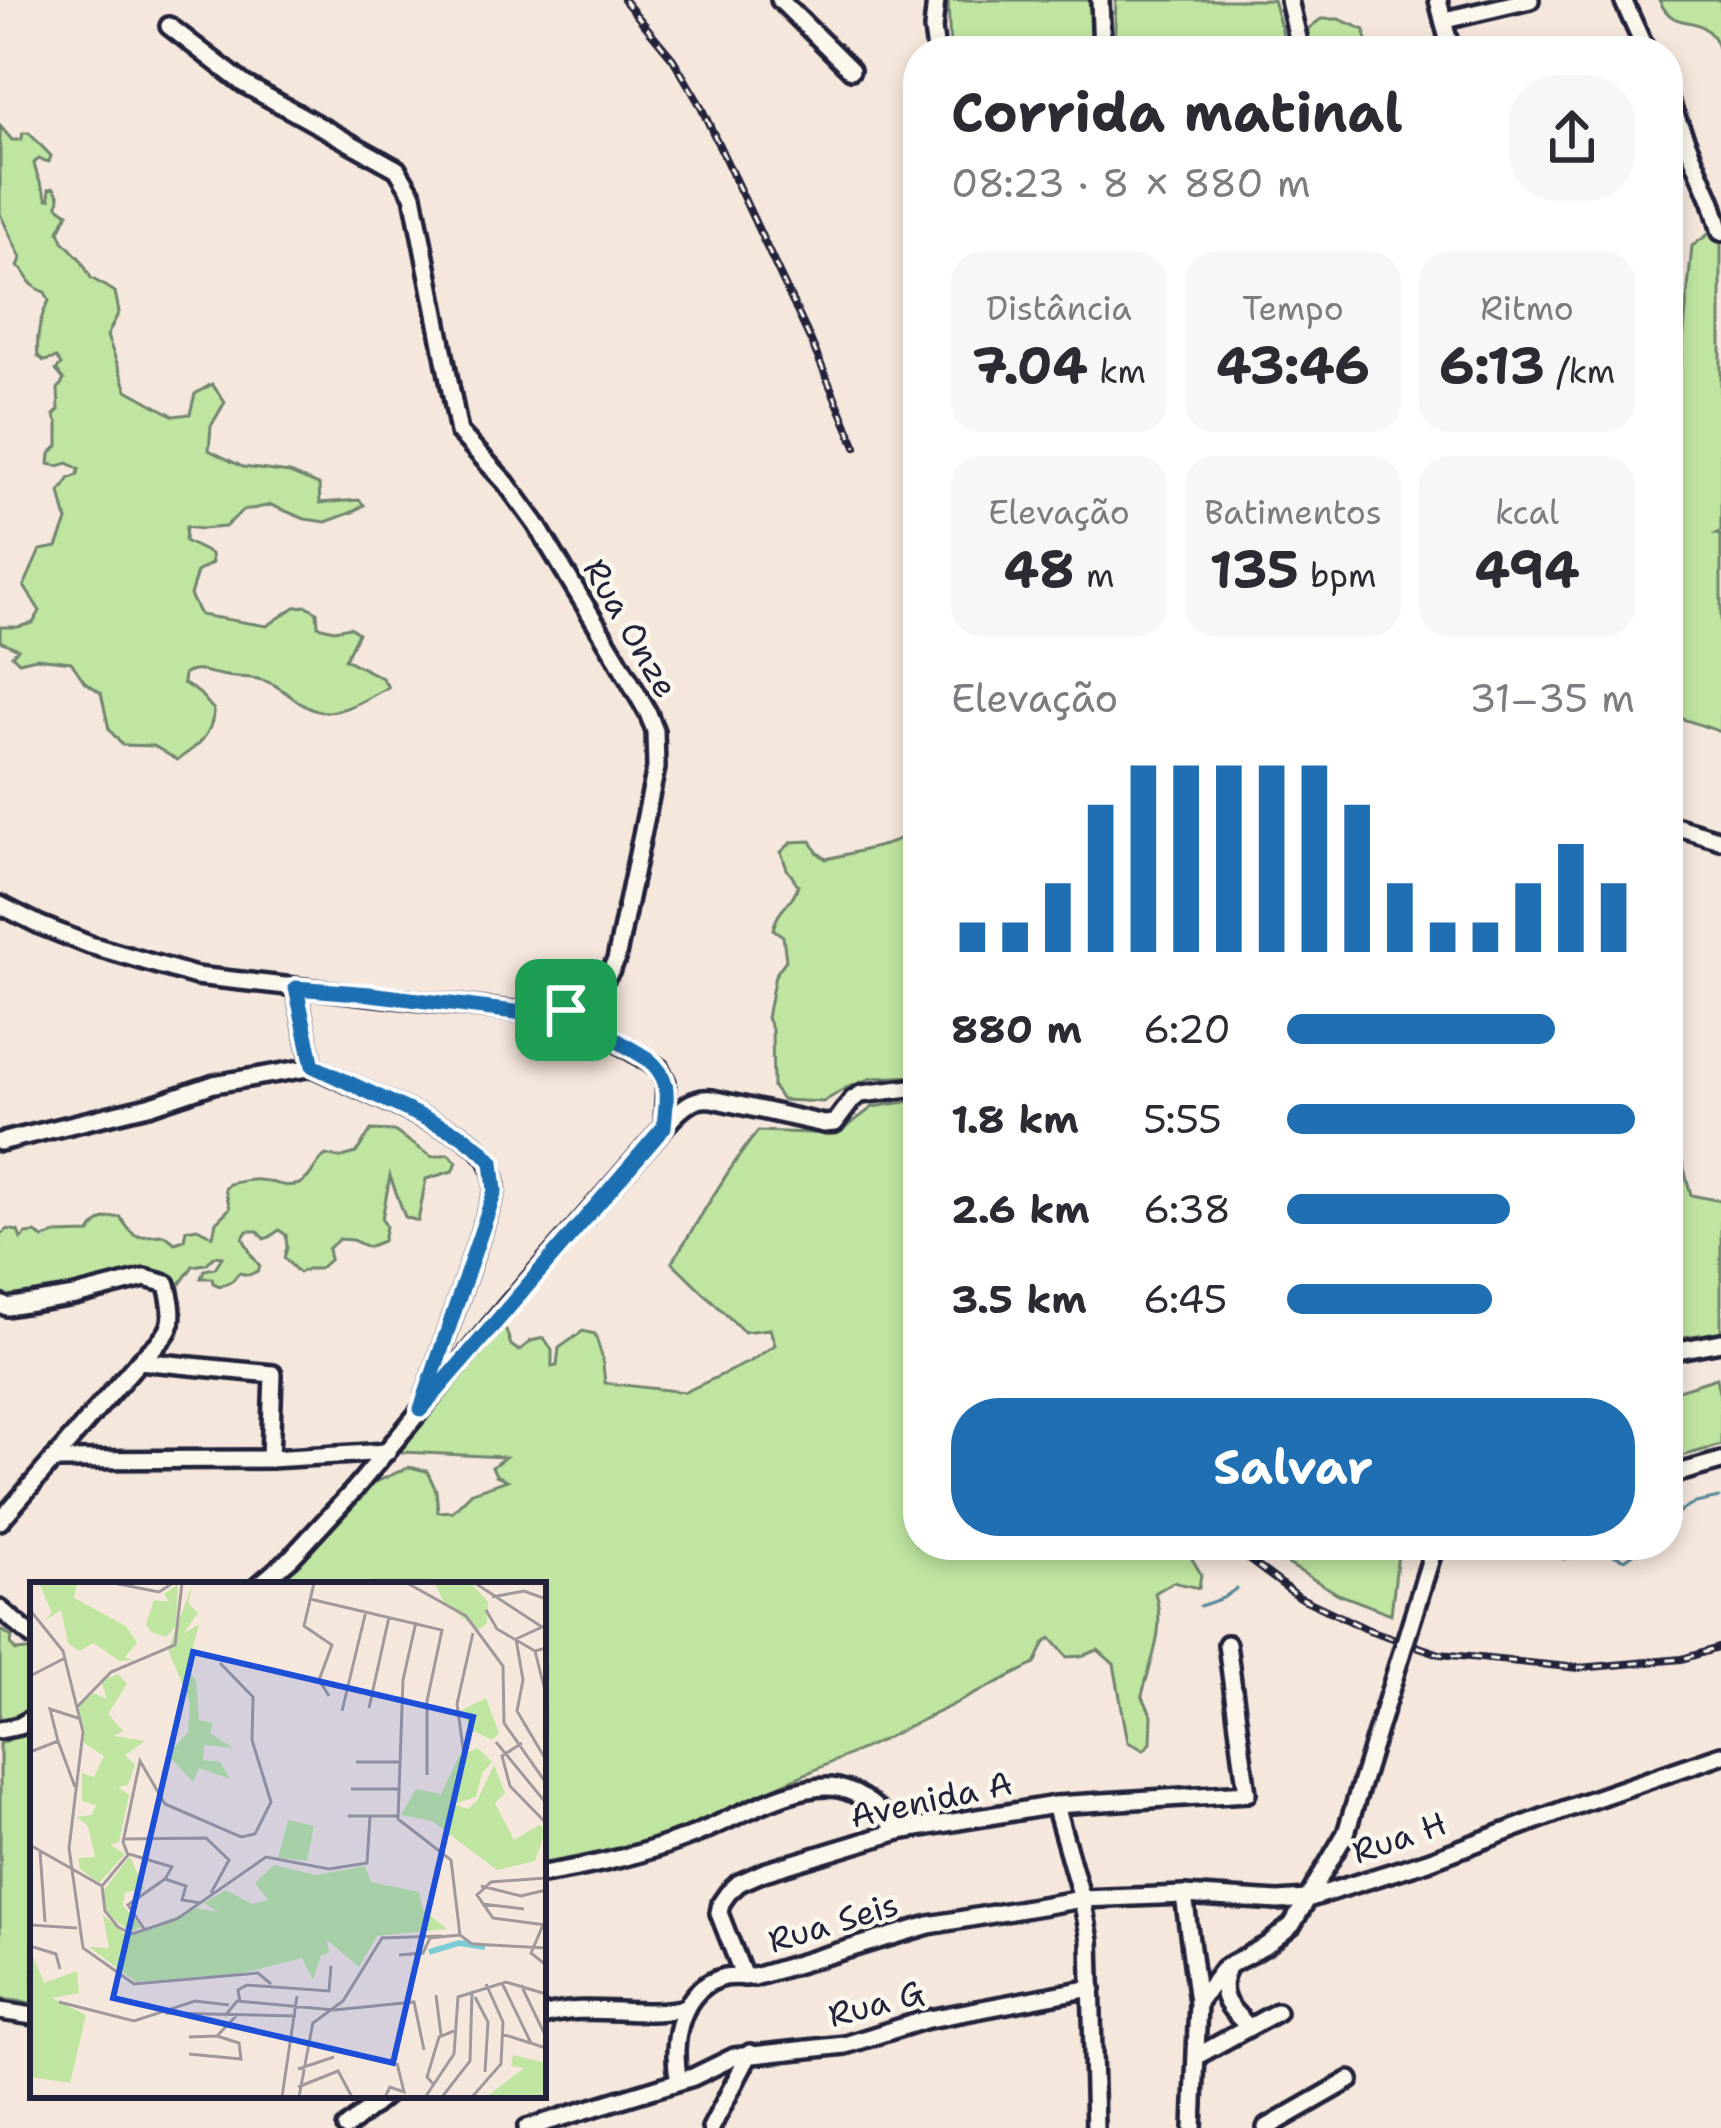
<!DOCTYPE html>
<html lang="pt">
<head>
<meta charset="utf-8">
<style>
	body { margin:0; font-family:"Shantell Sans",sans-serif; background:#f7f7f7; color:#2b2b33; height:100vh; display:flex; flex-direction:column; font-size:45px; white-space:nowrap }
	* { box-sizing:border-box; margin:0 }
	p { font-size:39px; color:#7c7c81 }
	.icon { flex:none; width:66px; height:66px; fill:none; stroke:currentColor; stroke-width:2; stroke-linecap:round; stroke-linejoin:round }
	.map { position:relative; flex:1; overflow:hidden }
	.details { position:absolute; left:903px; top:36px; width:780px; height:1524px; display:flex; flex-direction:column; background:#fff; border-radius:48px; box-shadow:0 6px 18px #0003 }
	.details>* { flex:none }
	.pin { position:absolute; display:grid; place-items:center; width:102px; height:102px; color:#fff; margin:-51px; border-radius:24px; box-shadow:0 6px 18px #0006 }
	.round { display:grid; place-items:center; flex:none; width:126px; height:126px; border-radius:48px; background:#f7f7f7 }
	.overview { display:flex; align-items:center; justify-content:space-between; height:204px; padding:0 48px }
	h1 { font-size:54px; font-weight:700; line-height:90px }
	.metrics { display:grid; grid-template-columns:repeat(3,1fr); gap:18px; height:204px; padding:12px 48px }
	.metrics div { display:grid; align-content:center; border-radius:30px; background:#f7f7f7; text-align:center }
	.metrics b { font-size:51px; font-weight:700 }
	.metrics small { font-size:33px; font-weight:400 }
	.metrics p { font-size:33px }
	.chart { height:336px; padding:24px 48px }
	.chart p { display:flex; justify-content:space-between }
	.chart svg { width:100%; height:216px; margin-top:12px; stroke:#1f6fb2; stroke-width:6 }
	.button { display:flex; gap:24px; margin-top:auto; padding:24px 48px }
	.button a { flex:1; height:138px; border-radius:48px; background:#1f6fb2; color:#fff; font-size:48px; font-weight:700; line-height:138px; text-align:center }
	ul { padding:0 48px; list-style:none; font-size:39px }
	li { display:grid; grid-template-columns:192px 144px 1fr; align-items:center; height:90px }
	li i { height:30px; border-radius:15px; background:#1f6fb2 }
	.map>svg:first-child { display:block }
	.green { fill:#bfe5a0; stroke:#70846e; stroke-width:3 }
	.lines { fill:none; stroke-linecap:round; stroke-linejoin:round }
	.stream { stroke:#578898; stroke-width:3 }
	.minor-casing { stroke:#22223b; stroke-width:24 }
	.minor { stroke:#fbf7ec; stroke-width:15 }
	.rail-casing { stroke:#22223b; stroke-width:8 }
	.rail { stroke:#fbf7ec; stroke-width:3; stroke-dasharray:9; stroke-linecap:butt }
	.minor-bridge-casing { stroke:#22223b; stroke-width:24; stroke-linecap:butt }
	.minor-bridge { stroke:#fbf7ec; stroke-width:15 }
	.route-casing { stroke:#fff; stroke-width:24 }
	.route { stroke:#1f6fb2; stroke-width:15 }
	.labels { text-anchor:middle; stroke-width:9; stroke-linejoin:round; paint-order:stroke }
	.street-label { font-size:33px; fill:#22223b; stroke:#fbf7ec }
	.inset-river { fill:none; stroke:#7bccd6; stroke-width:6 }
	.inset-road { fill:none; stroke:#a1989c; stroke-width:3 }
	.view { fill:#1d4ed8; fill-opacity:0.15; stroke:#1d4ed8; stroke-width:6 }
	.inset-edge { fill:none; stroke:#22223b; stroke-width:6 }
</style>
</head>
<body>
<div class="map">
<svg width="1721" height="2128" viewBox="0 0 1721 2128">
	<rect width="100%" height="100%" fill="#f6e7dc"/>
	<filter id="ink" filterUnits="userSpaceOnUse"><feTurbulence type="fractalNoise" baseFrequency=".00833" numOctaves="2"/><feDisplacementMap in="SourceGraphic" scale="24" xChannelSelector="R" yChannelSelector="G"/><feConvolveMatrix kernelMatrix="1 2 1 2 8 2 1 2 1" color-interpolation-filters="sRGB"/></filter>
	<g filter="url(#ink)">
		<!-- green -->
		<g class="green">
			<polygon points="948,0 1090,0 1093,51 950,51"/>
			<polygon points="1116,0 1273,0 1288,51 1114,51"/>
			<path d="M1659 0H1721V56C1718 50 1717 43 1713 37 1694 11 1675 34 1659 0Z"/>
			<polygon points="1321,19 1339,19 1365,30 1366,44 1363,51 1310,51 1308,29"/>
			<path d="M0 126 12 140H21L23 133H29L51 156 49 162 39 159 34 163C36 176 43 187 47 199H50L49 189 54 188 59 196 58 206 68 213 59 231 63 241 81 260 91 278 115 292 119 312 107 336 127 390 174 416 190 414 195 394 212 384 225 402 211 426 209 450 243 467 290 473 319 485 320 503 359 500 364 505 353 512 326 522 305 519 271 505 242 511 225 527 201 529 186 527 185 541 211 554 212 563 197 572 190 595 200 615 267 626 295 607 307 606 317 612 318 626 334 630 350 627 358 633 345 659 382 678 388 687C370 697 346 712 326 712 302 712 289 690 268 682 252 675 237 679 221 675 207 673 197 667 184 674L183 683 199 693 214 710C212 736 197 747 177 760L154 746 122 745 109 729 101 693 84 681 71 662 36 658 19 662 12 655 18 649 0 641V627H18L33 623 40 611 24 586 40 550 57 547 67 521 60 492 70 478 78 475 79 469 68 463 58 466 49 464 50 454 58 446V424L54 415 59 410 58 389 64 380 56 370 61 365 56 358 44 361 38 356C36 338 40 316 49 301L45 292C33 288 28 281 23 270L18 267 21 258 0 214Z"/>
			<polygon points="1721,225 1721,531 1716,534 1721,535 1721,732 1668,714 1668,379 1681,364 1692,246"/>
			<path d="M912 833 918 839V1076L872 1078 846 1088 823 1102 782 1100 773 1087 772 1029 767 1018 775 975 786 960 783 936 773 929C779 906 791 907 798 885L787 869 781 852 792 842 811 841 817 852 826 859 885 845Z"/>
			<path d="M918 1100V1545H1184L1201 1574 1199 1588 1173 1582 1155 1593C1166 1628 1151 1661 1142 1695L1152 1716 1151 1743 1144 1750 1128 1742 1114 1664 1098 1650 1082 1656 1067 1657 1051 1638 1044 1644 1035 1664 880 1741 683 1828 620 1851 543 1864V1585H273L365 1487 409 1467 427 1471 436 1490 438 1512 453 1511 472 1492 507 1480 496 1475 492 1467 505 1457 402 1452 400 1446 503 1322 511 1345 519 1351 531 1341 544 1338 552 1350V1367L557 1366 559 1348 583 1331 595 1334 602 1356 605 1383 685 1392 751 1361 775 1345 770 1329 744 1332 672 1262C701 1218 725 1172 758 1131L837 1134 873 1107Z"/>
			<polygon points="1668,1119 1672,1123 1691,1195 1721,1201 1721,1332 1668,1339"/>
			<path d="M371 1130 394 1131 432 1157 448 1154 457 1162 453 1171 426 1179 418 1221 405 1217 390 1176 382 1219 386 1226 383 1241 368 1247 352 1240 339 1239 328 1249 330 1259 319 1269H307L299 1273 284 1258 287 1248 286 1235 279 1230 270 1237 264 1239 258 1231H247L243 1238 252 1256 260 1266 258 1271 249 1275 239 1273 232 1281 220 1286 213 1283 212 1278H201L204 1270 215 1268 222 1257 215 1256 206 1264 193 1266 180 1284 138 1274 35 1297C23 1293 12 1300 0 1296V1235L8 1229 18 1231 21 1239 26 1234 35 1233 44 1238 55 1234 90 1233C97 1220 106 1217 120 1217 138 1244 135 1235 165 1235L175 1243 184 1240 186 1230 197 1228 213 1236 216 1222 230 1208 225 1189 229 1184C239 1182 249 1179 259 1180 273 1181 285 1189 299 1184 312 1179 314 1163 326 1155L339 1158 356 1153Z"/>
			<polygon points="1717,1378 1721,1398 1721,1445 1668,1460 1668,1393"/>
			<polygon points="1256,1545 1399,1545 1391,1614 1338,1594"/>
			<polygon points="0,1629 12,1637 11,1645 16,1651 26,1650 33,1653 33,1709 0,1721"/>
			<polygon points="33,1728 33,2003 0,1999 0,1744"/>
		</g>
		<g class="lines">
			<!-- stream -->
			<g class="stream">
				<polyline points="1668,1518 1696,1503 1719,1498"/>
				<polyline points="1360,1545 1364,1549 1396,1555 1427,1549"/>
				<polyline points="1534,1545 1564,1559 1602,1550 1625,1560 1639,1550 1640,1545"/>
				<polyline points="1276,1561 1287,1545"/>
				<polyline points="1200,1606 1223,1598 1237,1588"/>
			</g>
			<defs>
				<g id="minor">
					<polyline points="780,0 851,70"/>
					<polyline points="1100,0 1102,51"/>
					<polyline points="1289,0 1301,51"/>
					<polyline points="1438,0 1451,51"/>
					<polyline points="1623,0 1646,51"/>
					<polyline points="1445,20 1530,0"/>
					<polyline points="936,51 933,29 936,0"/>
					<polyline points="1668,98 1712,202 1721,232"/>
					<polyline points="1668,824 1721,840"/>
					<path d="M0 905 40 925 90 945 196 976 548 1015C579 1007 602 990 616 960L656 768 655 731 648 713 615 655 536 524 506 483 459 432 413 195 397 169 244 84 169 26"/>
					<polyline points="296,988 313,1067"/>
					<polyline points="566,1010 659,1068 666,1082 664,1127"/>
					<path d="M0 1142 152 1105 214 1084 313 1067 461 1135C486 1154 494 1159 495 1191L426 1395"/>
					<path d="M0 1304 7 1307 75 1296 145 1278 167 1284C178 1328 171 1332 139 1361"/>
					<polyline points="1668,1352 1721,1342"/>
					<polyline points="53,1460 270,1459"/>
					<polyline points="1668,1476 1721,1461"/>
					<polyline points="0,1521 139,1361 273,1374 270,1459 387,1452"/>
					<path d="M259 1585 291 1558 354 1490 509 1304 664 1127C678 1112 691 1096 712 1099L824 1124 835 1123 853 1099 861 1094 918 1087"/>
					<polyline points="0,1609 33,1637"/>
					<polyline points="0,1730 20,1726 33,1718"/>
					<polyline points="1055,1805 1082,1899 1090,1940 1095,2128"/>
					<path d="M543 1874C593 1866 641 1855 688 1837 729 1822 796 1780 838 1788 864 1793 882 1813 899 1831"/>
					<polyline points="1184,1895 1198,2002 1193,2128"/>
					<path d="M1228 1967C1215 1995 1229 2008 1249 2027"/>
					<polyline points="744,1977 719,1913 721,1903 728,1893 739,1883 764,1872 899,1831 1055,1805 1247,1793 1227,1644"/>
					<polyline points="1198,2002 1224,1968 1267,1945 1292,1925 1346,1833"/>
					<polyline points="0,2011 33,2016"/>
					<path d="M543 2016C589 2002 639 2019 686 2008"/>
					<polyline points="1197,2056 1277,2012"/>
					<path d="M679 2081C670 2043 680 1987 725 1977 734 1975 744 1977 754 1977L929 1925 1082 1899 1184 1895 1278 1901 1307 1899 1428 1861 1582 1803 1721 1755"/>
					<polyline points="346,2128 386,2095"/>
					<polyline points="527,2128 693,2077 734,2057 845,2045 924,2020 1092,1988"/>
					<polyline points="711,2128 750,2053"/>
					<polyline points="1266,2128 1350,2080"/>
				</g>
			</defs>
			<!-- minor casing -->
			<use href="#minor" class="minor-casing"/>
			<!-- minor -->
			<use href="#minor" class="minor"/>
			<defs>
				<g id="rail">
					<polyline points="624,0 673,59 699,103 811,341 856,447"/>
					<polyline points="1229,1545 1299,1597 1369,1630 1440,1654 1579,1668 1682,1659 1721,1647"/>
				</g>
			</defs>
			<!-- rail casing -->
			<use href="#rail" class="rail-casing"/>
			<!-- rail -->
			<use href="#rail" class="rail"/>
			<defs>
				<polyline id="minor-bridge" points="1346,1833 1435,1545"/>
			</defs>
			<!-- minor-bridge casing -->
			<use href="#minor-bridge" class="minor-bridge-casing"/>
			<!-- minor-bridge -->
			<use href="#minor-bridge" class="minor-bridge"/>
		</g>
	</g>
	<g class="lines" filter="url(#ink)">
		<defs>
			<path id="route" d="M296 988 370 994 531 1014 548 1015 566 1010 648 1059C673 1080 666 1098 664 1127L421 1409 495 1191 492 1162 482 1151 461 1135 313 1066Z"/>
		</defs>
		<!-- route casing -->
		<use href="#route" class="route-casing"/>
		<!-- route -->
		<use href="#route" class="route"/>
	</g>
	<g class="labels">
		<!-- street labels -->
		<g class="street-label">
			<text transform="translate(631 628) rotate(60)" y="12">Rua Onze</text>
			<text transform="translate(931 1799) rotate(-12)" y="12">Avenida A</text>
			<text transform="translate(1399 1837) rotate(-19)" y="12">Rua H</text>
			<text transform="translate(833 1922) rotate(-17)" y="12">Rua Seis</text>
			<text transform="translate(876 2003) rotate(-15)" y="12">Rua G</text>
		</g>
	</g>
	<!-- overview -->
	<g transform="translate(30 1582)">
		<rect width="516" height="516" fill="#f6e7dc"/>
		<path d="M9 1H47L44 16 96 44 107 61 95 75 101 78 89 79 64 61 49 69 38 61 31 28 13 40 22 31ZM163 1 158 21 168 31 153 52 169 42 157 88 166 98 169 138 183 141 180 151 203 166 174 163 173 178 190 180 200 197 169 186 163 200 138 173 158 150 160 120 138 68ZM405 1H441L458 20 457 41 448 48 414 21ZM148 2 146 44 136 55 121 50 116 42 124 18 139 20 134 12ZM88 92 97 102 78 132 93 149 84 154 115 159 95 173 105 183 98 203 88 205 99 213 89 260 80 263 95 272 69 301 50 287 48 276 65 275 58 244 47 235 62 233 66 223 52 219V191L64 195 74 174 54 161 48 124 63 111 77 117 71 99ZM456 116 469 151 462 158 441 148 432 128ZM448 166 462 180 452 191 446 215 424 222 438 227 447 219 464 183 475 211 465 221 484 258 509 243 516 247 505 279 467 288 402 239 371 233 386 207 411 212 429 174ZM258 238 284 244 277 279 248 276ZM100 274 114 307 95 310 93 323 111 345 100 350 77 331 73 309ZM244 283 286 293 335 284 341 300 389 310 393 328 417 347 347 354 329 385 297 358 299 371 291 373 283 398 272 376 205 393 106 400 59 365 79 366 73 333 97 354 167 326 188 330 174 321 196 308 222 322 238 318 225 301ZM0 366 14 401 47 389 49 411 22 416 56 433 40 501 0 495ZM483 473 516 481 512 515H456L494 486 481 484Z" fill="#bfe5a0"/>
		<path class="inset-river" d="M399 370 429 361 455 365"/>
		<path class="inset-road" d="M83 1 129 10 143 1M284 1 274 44 302 63 289 98 299 114M377 1 436 34 473 84 474 141 516 201M445 1 512 45 486 57M462 15 494 9 516 17M280 17 412 48 397 119V193M0 28 33 69 53 150 39 266 53 366 104 402 228 391 241 402M456 28 467 47 505 69 516 66M386 40 373 98 368 237 421 278 430 353M486 57 493 98 487 129 516 178M505 69 516 113M190 81 223 115 222 158 241 220 225 252 211 255 135 222 110 179 93 260 98 273 72 304 75 329 88 345 102 352 147 337 236 275 299 287 337 281 340 234M2 93 35 76M47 125 81 90 145 63 152 1M339 126 359 35M312 129 336 29M28 159 20 127 51 137M466 160 516 221M492 161 472 174 480 204 516 241M0 170 28 159 45 205M434 173 427 122 443 51M326 180H370M321 207H369M318 234H368M94 257 176 256 199 278 181 311M0 263 72 304M10 269 15 340M99 272 142 285 135 297M516 296 461 300 447 313 463 336 516 343M451 304 491 314 516 308M452 322 494 327M0 343 47 346M513 343 501 371 516 383M115 348 98 323 135 297 156 304 152 318 171 321M430 353 442 362 516 366M0 364 26 372 30 387M369 373 393 371 400 356 430 353M472 401 501 461M491 403 516 455M406 413 411 453M445 415 458 440 455 490M29 420 104 439 165 419 199 423M210 420 208 408 217 403 299 409 301 384M135 431 266 434M195 434 207 419 304 428 384 420 394 468M283 441 313 419 352 356 412 354M472 452 516 466M159 455 187 454 208 432M159 472 211 477 209 461 187 454M268 487 304 475M404 503 397 495 409 455 424 449M268 505 308 489 322 515M396 514 424 472 428 415 476 400 516 412M252 515 267 414M269 515 283 440M355 515 360 505 374 510 367 481M412 515 440 479 442 410M442 515 471 482 473 440 456 402"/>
		<path class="view" d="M163 70 443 135 363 481 83 416Z"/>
		<rect width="516" height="516" class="inset-edge"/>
	</g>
</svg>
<div class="pin" style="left:566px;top:1010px;background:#1e9e55"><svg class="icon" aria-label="arrive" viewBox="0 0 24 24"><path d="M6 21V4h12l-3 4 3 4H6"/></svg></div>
<section class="details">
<div class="overview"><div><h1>Corrida matinal</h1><p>08:23 · 8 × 880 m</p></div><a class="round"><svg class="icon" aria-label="share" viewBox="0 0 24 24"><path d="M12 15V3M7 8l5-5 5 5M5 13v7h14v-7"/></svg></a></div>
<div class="metrics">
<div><p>Distância</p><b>7.04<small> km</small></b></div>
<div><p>Tempo</p><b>43:46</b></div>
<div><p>Ritmo</p><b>6:13<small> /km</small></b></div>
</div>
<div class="metrics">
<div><p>Elevação</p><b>48<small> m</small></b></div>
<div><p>Batimentos</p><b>135<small> bpm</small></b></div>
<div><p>kcal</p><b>494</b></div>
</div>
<div class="chart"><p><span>Elevação</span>31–35 m</p>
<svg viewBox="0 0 160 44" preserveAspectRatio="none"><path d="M5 44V38M15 44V38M25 44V30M35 44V14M45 44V6M55 44V6M65 44V6M75 44V6M85 44V6M95 44V14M105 44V30M115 44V38M125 44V38M135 44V30M145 44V22M155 44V30"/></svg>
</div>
<ul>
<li><b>880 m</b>6:20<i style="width:77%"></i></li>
<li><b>1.8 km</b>5:55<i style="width:100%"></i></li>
<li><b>2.6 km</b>6:38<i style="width:64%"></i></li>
<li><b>3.5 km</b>6:45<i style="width:59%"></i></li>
</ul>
<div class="button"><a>Salvar</a></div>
</section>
</div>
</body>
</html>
